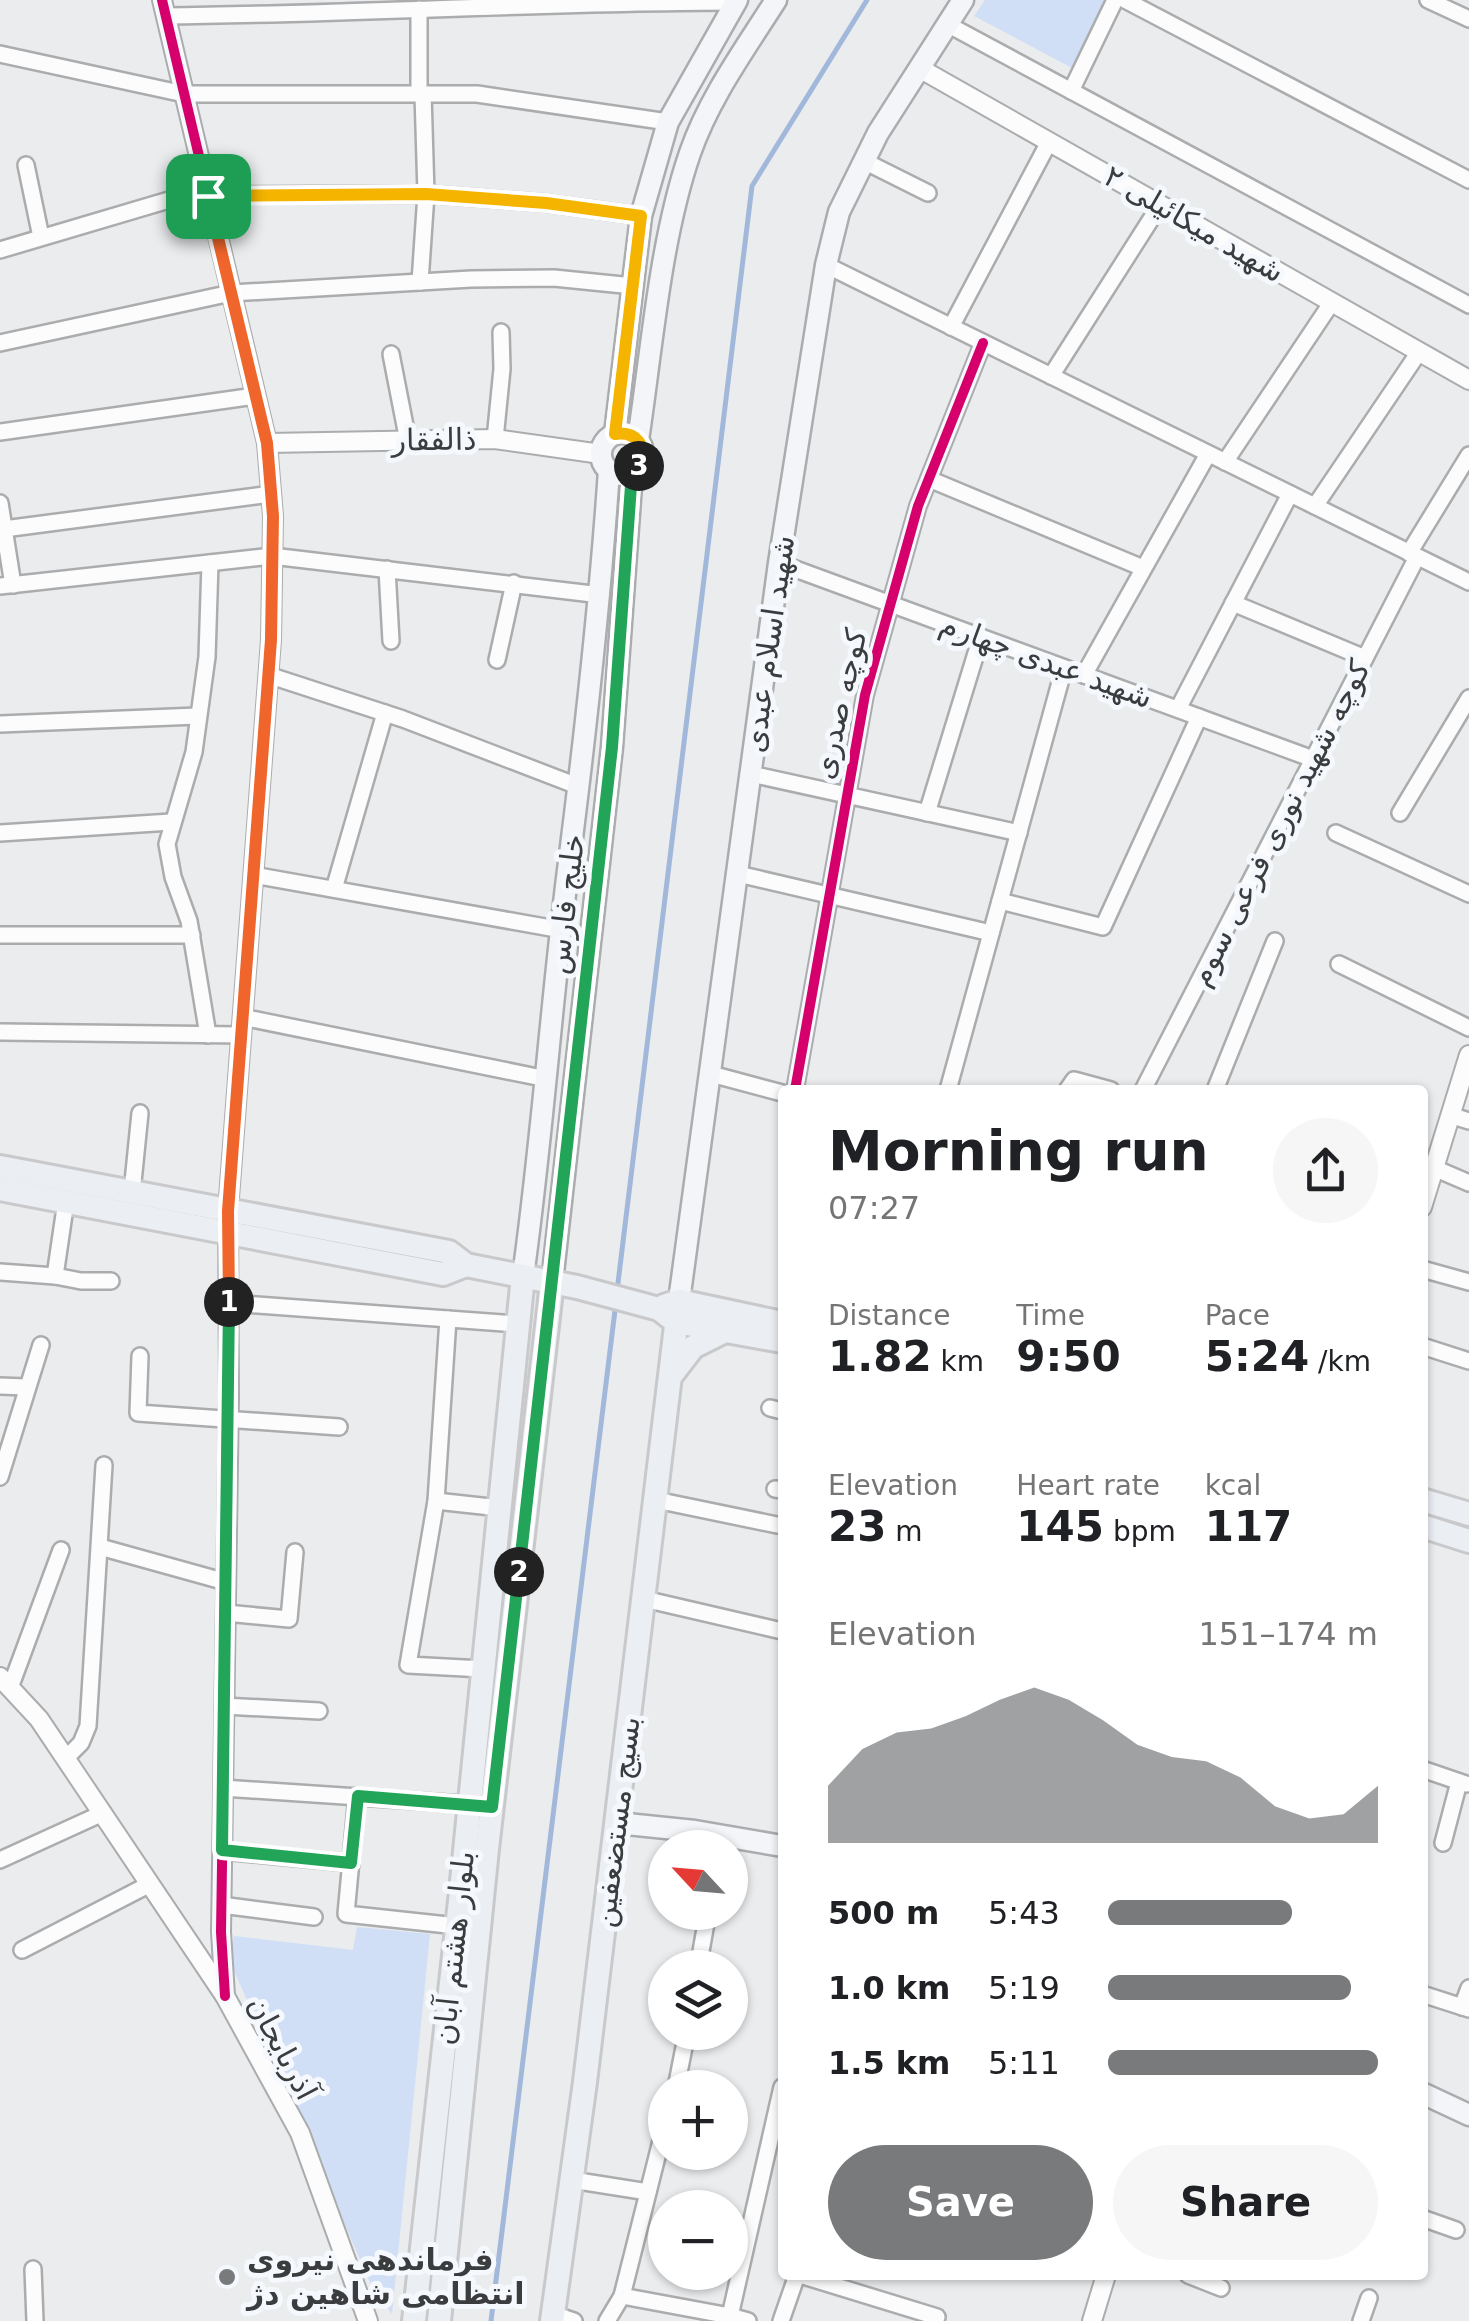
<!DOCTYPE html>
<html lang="en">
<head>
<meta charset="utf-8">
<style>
	body { margin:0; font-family:"DejaVu Sans","Noto Sans Arabic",sans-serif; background:#f6f6f6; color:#202124; height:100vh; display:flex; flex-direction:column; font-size:38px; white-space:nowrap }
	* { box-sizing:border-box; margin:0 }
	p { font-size:32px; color:#757577 }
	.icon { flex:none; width:55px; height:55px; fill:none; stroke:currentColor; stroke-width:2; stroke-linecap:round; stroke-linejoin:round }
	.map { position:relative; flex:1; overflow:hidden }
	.panel { position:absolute; left:778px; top:1085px; width:650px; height:1195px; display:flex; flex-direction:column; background:#fff; border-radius:10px; box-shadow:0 2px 8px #0004 }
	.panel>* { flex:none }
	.needle { width:65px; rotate:296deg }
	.buttons { position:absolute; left:648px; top:1830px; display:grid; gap:20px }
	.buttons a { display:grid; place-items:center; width:100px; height:100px; border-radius:50%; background:#fff; box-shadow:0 2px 8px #0004; font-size:50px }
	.pin { position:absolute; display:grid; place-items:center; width:85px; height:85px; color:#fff; margin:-42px; border-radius:20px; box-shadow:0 5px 15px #0006 }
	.km { position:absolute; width:50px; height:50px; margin:-25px; border-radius:50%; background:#222; color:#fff; font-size:28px; line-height:50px; text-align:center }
	.round { display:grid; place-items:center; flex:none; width:105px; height:105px; border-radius:52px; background:#f6f6f6 }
	.overview { display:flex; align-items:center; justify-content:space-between; height:170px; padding:0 50px }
	h1 { font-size:55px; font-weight:700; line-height:75px }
	.metrics { display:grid; grid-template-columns:repeat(3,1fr); gap:15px; height:170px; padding:10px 50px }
	.metrics div { display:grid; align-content:center }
	.metrics b { font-size:42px; font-weight:700 }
	.metrics small { font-size:28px; font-weight:400 }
	.metrics p { font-size:28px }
	.chart { height:280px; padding:20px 50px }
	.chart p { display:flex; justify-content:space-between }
	.chart svg { width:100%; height:180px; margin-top:10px; fill:#787a7c; opacity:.7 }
	.primary-button { display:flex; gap:20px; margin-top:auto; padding:20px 50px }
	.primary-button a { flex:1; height:115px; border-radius:60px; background:#787a7c; color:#fff; font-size:40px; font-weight:700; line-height:115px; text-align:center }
	.primary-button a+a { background:#f6f6f6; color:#202124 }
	ul { padding:0 50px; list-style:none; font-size:32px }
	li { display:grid; grid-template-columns:160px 120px 1fr; align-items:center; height:75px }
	li i { height:25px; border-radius:12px; background:#787a7c }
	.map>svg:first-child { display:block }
	.green { fill:#d0dff5 }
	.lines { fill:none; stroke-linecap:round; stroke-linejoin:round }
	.stream { stroke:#a2b8da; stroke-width:5 }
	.minor-casing { stroke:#abacae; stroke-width:20 }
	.tertiary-casing { stroke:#abacae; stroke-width:22 }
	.secondary-casing { stroke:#abacae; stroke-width:25 }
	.primary-casing { stroke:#c9c9cb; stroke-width:28 }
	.minor { stroke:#fcfcfc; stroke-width:15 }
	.tertiary { stroke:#fcfcfc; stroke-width:18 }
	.secondary { stroke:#f3f5f8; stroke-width:20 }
	.primary { stroke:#ebeff4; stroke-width:22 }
	.cycleway-casing { stroke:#f5f8fd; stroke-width:16 }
	.cycleway { stroke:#d6006c; stroke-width:10 }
	.split-1-casing { stroke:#fff; stroke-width:20 }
	.split-2-casing { stroke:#fff; stroke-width:20 }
	.split-3-casing { stroke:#fff; stroke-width:20 }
	.split-4-casing { stroke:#fff; stroke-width:20 }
	.split-1 { stroke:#f0652b; stroke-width:12 }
	.split-2 { stroke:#22a559; stroke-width:12 }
	.split-3 { stroke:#22a559; stroke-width:12 }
	.split-4 { stroke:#f5b400; stroke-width:12 }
	.poi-dot { fill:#787a7c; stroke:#f5f8fd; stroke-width:4 }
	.labels { text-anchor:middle; stroke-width:10; stroke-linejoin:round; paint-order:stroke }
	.street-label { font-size:30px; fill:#3b3c3e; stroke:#f5f8fd }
	.poi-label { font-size:30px; font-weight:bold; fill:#3b3c3e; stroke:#f5f8fd; text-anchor:start }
</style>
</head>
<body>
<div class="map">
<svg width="1469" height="2321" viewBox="0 0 1469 2321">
	<rect width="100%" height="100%" fill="#eaecee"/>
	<!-- green -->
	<g class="green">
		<polygon points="985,0 1106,0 1072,68 974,16"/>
		<polygon points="357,1927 430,1934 392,2314 372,2287 229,1959 234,1936 353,1950"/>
	</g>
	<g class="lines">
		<!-- stream -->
		<g class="stream">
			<polyline points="617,1291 752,186 867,0"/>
			<polyline points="491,2321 616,1302"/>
		</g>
		<defs>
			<g id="minor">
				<polyline points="1125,0 1469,180"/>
				<polyline points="1428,0 1469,19"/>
				<polyline points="419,9 419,94"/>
				<path d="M166 16C356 14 546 2 736 2"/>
				<polyline points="947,24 1469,305"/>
				<polyline points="0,54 184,94 477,94 668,122"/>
				<polyline points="1071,91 1115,0"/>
				<polyline points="864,161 928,193"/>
				<polyline points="26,165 41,237"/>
				<polyline points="208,195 426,194 546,203 641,216"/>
				<polyline points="0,250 206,189"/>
				<polyline points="826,265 1469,582"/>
				<polyline points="420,282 426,194 423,94"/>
				<polyline points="951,327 1049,142"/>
				<polyline points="0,343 231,293 471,279 554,278 633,286"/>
				<polyline points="391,354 408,441"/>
				<polyline points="1051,376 1160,205"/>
				<polyline points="0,432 255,396"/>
				<polyline points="495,439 502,369 501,332"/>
				<polyline points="1225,462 1332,302"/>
				<polyline points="929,479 1143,568"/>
				<polyline points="0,503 13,585"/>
				<polyline points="1315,506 1419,352"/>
				<polyline points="4,529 271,494"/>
				<polyline points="1409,553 1469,455"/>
				<polyline points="779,563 1313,759"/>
				<polyline points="387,569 391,641"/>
				<polyline points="0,586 272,556 601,595"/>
				<polyline points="1233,603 1365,658"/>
				<polyline points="497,660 514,583"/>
				<polyline points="268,675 403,719 580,787"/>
				<polyline points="1084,675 1208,454"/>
				<polyline points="1178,709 1290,494"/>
				<polyline points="0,724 197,716"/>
				<polyline points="751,774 1019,833"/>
				<polyline points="927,813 981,637"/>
				<polyline points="1400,813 1469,698"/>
				<polyline points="0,833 171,822"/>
				<polyline points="1336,833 1469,894"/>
				<polyline points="738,874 991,933"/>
				<polyline points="253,875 562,930"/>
				<polyline points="334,889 385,713"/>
				<polyline points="1000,901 1103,927 1199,717"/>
				<polyline points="0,935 192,935"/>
				<polyline points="1339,964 1469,1028"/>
				<polyline points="242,1017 547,1079"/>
				<polyline points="0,1032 241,1035"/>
				<polyline points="208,1035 189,921 173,877 167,844 194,752 207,657 210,563"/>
				<polyline points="711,1074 782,1093"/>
				<polyline points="795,1090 865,695 918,506 983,343"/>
				<polyline points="948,1090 1064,668"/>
				<polyline points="1067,1090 1074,1080 1111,1090"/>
				<polyline points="1143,1090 1417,557"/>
				<polyline points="1215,1090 1275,941"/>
				<polyline points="1450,1115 1469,1121"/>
				<polyline points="1434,1168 1469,1183"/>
				<polyline points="132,1192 140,1113"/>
				<polyline points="1422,1269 1469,1282"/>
				<polyline points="0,1272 55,1276 66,1201"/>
				<polyline points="55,1276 81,1281 111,1281"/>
				<polyline points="229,1303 518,1324"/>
				<polyline points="448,1319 436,1501 408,1665 483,1669"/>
				<polyline points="1422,1346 1469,1361"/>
				<polyline points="140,1356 138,1413 339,1427"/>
				<polyline points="0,1386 26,1387"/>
				<polyline points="770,1408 782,1411"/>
				<polyline points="0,1477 41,1345"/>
				<polyline points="775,1489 782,1490"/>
				<polyline points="656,1500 777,1525"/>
				<polyline points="436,1501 500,1508"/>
				<polyline points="100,1547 226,1582"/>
				<polyline points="644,1599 782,1631"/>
				<polyline points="226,1613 289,1619 295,1552"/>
				<polyline points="10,1688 61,1550"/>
				<polyline points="224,1706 319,1711"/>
				<polyline points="66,1758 81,1743 88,1726 104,1465"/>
				<polyline points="1422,1769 1466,1784"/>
				<polyline points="223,1788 478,1805"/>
				<polyline points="357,1796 346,1914 457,1926"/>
				<polyline points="1443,1843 1459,1782"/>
				<polyline points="222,1851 351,1863"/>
				<polyline points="0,1860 103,1813"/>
				<polyline points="221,1905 314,1917"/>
				<polyline points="22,1950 150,1884"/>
				<polyline points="698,1968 708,1912"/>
				<polyline points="1422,1994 1469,2009"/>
				<polyline points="1462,2007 1469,1988"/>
				<polyline points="676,2088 687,2032"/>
				<polyline points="572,2180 648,2192"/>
				<polyline points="1422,2218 1456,2230"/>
				<polyline points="33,2269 35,2321"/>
				<polyline points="800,2275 937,2317"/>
				<polyline points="1188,2275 1221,2288"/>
				<polyline points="622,2296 730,2316"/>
				<polyline points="553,2314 574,2321"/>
				<polyline points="607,2321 622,2296 665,2125"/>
				<polyline points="748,2321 730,2316 782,2087"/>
				<polyline points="781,2321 797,2275"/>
				<polyline points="1361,2321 1369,2298"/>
			</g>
			<g id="tertiary">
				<polyline points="162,0 267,443 273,516 271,640 228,1211 229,1396 221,1932 225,1996"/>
				<polyline points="919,68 1469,380"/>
				<polyline points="267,443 495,439 601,454"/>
				<polyline points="1422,1207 1469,1055"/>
				<polyline points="0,1677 39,1719 225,1996 300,2133 368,2321"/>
				<polyline points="1092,2321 1106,2275"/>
			</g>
			<g id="secondary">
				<circle cx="622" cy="454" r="21"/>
				<polyline points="615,434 641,216 668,122 737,0"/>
				<path d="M638 440C652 348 660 240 690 153 709 98 745 49 776 0"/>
				<path d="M523 1276C542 1141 551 1005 568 870 585 737 600 604 609 470"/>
				<polyline points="552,1282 612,747 632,472"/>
				<polyline points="679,1301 779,563 826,265 839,212 878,133 963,0"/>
				<polyline points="617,1823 695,1831 782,1846"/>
				<polyline points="1422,2093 1469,2115"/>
			</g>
			<g id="primary">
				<polyline points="0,1167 449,1252 466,1265 577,1287 659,1309 676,1322 782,1341"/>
				<polyline points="0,1189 443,1274 466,1265"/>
				<polyline points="664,1306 679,1301 782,1323"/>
				<polyline points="673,1373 693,1347 729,1329"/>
				<polyline points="1422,1500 1469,1514"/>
				<polyline points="1422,1526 1469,1541"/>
				<polyline points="414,2321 460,1901 523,1276"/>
				<polyline points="439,2321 487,1849 552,1282"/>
				<polyline points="552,2321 585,2082 679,1301"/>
			</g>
		</defs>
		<!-- minor casing -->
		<use href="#minor" class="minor-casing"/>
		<!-- tertiary casing -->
		<use href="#tertiary" class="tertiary-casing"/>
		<!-- secondary casing -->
		<use href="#secondary" class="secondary-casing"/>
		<!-- primary casing -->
		<use href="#primary" class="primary-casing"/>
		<!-- minor -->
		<use href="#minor" class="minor"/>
		<!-- tertiary -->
		<use href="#tertiary" class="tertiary"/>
		<!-- secondary -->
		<use href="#secondary" class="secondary"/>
		<!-- primary -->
		<use href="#primary" class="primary"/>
		<defs>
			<g id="cycleway">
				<polyline points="162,0 267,443 273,516 271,640 228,1211 229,1396 221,1932 225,1996"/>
				<polyline points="795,1090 865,695 918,506 983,343"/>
			</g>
		</defs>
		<!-- cycleway casing -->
		<use href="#cycleway" class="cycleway-casing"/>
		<!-- cycleway -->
		<use href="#cycleway" class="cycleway"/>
	</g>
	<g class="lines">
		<defs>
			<polyline id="split-1" points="208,196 267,443 273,516 271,640 228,1211 229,1302"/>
			<polyline id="split-2" points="229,1302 222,1850 351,1863 358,1796 492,1807 519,1572"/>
			<polyline id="split-3" points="519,1572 612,747 632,472 639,466"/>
			<path id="split-4" d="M208 196 426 194 546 203 641 216 615 434C636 431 649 446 639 466"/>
		</defs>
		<!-- split-1 casing -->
		<use href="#split-1" class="split-1-casing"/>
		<!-- split-2 casing -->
		<use href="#split-2" class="split-2-casing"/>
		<!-- split-3 casing -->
		<use href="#split-3" class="split-3-casing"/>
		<!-- split-4 casing -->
		<use href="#split-4" class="split-4-casing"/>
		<!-- split-1 -->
		<use href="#split-1" class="split-1"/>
		<!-- split-2 -->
		<use href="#split-2" class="split-2"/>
		<!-- split-3 -->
		<use href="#split-3" class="split-3"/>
		<!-- split-4 -->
		<use href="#split-4" class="split-4"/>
	</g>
	<!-- markers -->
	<circle class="poi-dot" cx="227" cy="2277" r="10"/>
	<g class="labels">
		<!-- street labels -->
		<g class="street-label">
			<text transform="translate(1194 224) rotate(30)" y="10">شهید میکائیلی ۲</text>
			<text transform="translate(434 440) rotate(-1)" y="10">ذالفقار</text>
			<text transform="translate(769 644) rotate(-82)" y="10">شهید اسلام عبدی</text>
			<text transform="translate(1046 661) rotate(20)" y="10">شهید عبدی چهارم</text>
			<text transform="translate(840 704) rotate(-77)" y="10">کوچه صدری</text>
			<text transform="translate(1280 823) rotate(-63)" y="10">کوچه شهید نوری فرعی سوم</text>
			<text transform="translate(566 904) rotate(-83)" y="10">خلیج فارس</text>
			<text transform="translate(617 1822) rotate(-83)" y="10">بسیج مستضعفین</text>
			<text transform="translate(454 1948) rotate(-84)" y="10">بلوار هشتم آبان</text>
			<text transform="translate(282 2048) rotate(62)" y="10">آذربایجان</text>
		</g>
		<!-- poi labels -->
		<g class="poi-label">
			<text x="247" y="2270">فرماندهی نیروی<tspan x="247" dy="34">انتظامی شاهین دژ</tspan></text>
		</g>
	</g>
</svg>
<div class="buttons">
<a><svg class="needle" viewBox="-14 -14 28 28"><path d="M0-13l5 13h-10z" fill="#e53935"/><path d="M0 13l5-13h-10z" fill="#757577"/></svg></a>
<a><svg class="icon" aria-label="layers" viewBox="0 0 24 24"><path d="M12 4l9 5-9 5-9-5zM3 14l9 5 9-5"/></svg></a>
<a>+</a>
<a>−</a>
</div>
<div class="pin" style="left:208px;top:196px;background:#1e9e55"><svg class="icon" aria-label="arrive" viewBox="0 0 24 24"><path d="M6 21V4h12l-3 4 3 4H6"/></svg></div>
<b class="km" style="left:229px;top:1302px">1</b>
<b class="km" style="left:519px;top:1572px">2</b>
<b class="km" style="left:639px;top:466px">3</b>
<section class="panel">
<div class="overview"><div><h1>Morning run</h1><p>07:27</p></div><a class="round"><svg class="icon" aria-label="share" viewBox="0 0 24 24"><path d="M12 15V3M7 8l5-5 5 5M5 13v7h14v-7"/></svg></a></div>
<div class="metrics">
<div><p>Distance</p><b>1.82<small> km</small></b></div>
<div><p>Time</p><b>9:50</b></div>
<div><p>Pace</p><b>5:24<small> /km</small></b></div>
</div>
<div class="metrics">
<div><p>Elevation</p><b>23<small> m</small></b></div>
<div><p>Heart rate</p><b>145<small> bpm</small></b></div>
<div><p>kcal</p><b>117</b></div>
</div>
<div class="chart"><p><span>Elevation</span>151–174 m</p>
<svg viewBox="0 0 160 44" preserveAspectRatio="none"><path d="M0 44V30L10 21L20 17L30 16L40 13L50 9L60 6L70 9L80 14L90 20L100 23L110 24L120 28L130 35L140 38L150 37L160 30V44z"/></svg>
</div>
<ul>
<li><b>500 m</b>5:43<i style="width:68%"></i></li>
<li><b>1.0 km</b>5:19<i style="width:90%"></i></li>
<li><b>1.5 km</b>5:11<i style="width:100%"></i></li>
</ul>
<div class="primary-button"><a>Save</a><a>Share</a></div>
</section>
</div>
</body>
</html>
